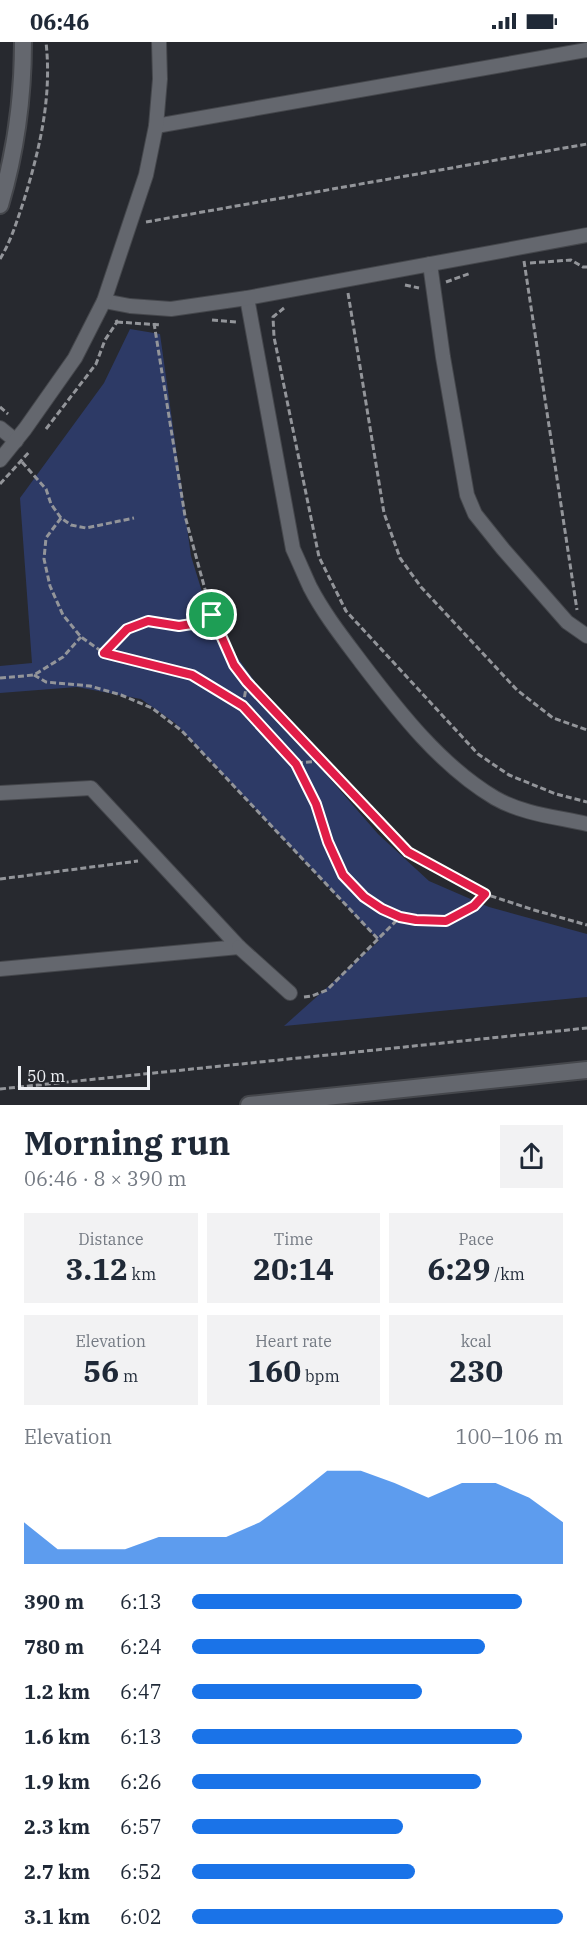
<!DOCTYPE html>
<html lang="en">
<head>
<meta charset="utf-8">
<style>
	body { margin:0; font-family:"IBM Plex Serif",serif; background:#f2f2f3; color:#1f2937; height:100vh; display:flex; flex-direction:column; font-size:22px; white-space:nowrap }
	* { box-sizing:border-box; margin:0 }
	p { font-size:20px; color:#747a83 }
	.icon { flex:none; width:33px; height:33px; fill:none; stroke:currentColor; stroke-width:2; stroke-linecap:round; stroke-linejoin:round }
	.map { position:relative; height:1063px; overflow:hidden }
	.sheet { display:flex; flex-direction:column; background:#fff; flex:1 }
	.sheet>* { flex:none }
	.scale { position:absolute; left:18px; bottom:15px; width:132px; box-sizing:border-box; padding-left:6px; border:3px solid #eef0f4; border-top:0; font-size:16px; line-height:21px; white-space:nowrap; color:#eef0f4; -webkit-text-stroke:4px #27292f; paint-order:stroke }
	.pin { position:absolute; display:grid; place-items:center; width:51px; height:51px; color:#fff; margin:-26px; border:3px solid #fff; border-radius:50%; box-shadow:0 2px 6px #0007 }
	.round { display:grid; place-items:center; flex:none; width:63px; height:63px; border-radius:0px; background:#f2f2f3 }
	.headline { display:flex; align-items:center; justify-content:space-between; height:102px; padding:0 24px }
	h1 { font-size:33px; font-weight:700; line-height:45px }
	.figures { display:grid; grid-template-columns:repeat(3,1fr); gap:9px; height:102px; padding:6px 24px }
	.figures div { display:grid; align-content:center; border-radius:0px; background:#f2f2f3; text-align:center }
	.figures b { font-size:30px; font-weight:700 }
	.figures small { font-size:16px; font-weight:400 }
	.figures p { font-size:16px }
	.chart { height:168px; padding:12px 24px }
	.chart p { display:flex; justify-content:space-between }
	.chart svg { width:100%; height:108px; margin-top:6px; fill:#1a73e8; opacity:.7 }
	ul { padding:0 24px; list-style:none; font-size:20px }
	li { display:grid; grid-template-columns:96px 72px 1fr; align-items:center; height:45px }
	li i { height:15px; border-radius:8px; background:#1a73e8 }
	.status { display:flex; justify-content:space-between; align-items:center; height:42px; padding:0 30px; background:#fff; direction:ltr }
	.status svg { height:16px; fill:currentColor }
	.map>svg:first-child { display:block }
	.green { fill:#2d3a66 }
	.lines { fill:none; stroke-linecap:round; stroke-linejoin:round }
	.minor-casing { stroke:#45474c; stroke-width:16 }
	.tertiary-casing { stroke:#45474c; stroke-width:20 }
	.path { stroke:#93959a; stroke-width:3; stroke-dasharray:6 3; stroke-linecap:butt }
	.minor { stroke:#64676e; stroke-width:14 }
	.tertiary { stroke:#64676e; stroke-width:16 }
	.route-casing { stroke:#fff; stroke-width:12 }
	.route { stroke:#e11d48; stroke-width:8 }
</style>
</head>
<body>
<div class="status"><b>06:46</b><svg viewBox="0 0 49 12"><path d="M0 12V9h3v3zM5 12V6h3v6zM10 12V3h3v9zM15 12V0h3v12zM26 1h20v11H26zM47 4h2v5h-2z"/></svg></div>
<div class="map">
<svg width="587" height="1063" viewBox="0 0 587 1063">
	<rect width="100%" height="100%" fill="#27292f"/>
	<!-- green -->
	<polygon class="green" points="130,287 160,292 191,514 211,579 304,707 378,792 429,839 489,865 587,892 587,955 284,984 379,899 175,681 141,657 77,645 0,651 0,624 32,621 20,456 104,341"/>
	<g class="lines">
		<defs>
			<g id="minor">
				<polyline points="156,84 587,8"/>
				<polyline points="430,222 443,315 467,453 475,472 503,507 567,580 587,594"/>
				<path d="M247 256 293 507C299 520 304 532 310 545 324 572 343 596 361 620 399 670 441 724 495 756 523 772 557 775 587 782"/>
				<polyline points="104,259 130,264 171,267 247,256 587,193"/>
				<polyline points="0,386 16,399"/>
				<polyline points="0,418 25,387 75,316 104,259 146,133 156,84 160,37 159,0"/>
				<polyline points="0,751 91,746 239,905 0,927"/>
				<polyline points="239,905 290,951"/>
			</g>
			<g id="tertiary">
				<path d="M0 163C16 109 23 56 23 0"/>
				<polyline points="249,1063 587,1028"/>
			</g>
		</defs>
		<!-- minor casing -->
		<use href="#minor" class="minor-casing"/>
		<!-- tertiary casing -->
		<use href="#tertiary" class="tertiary-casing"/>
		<!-- path -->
		<g class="path">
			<polyline points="146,180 587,102"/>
			<path d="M0 217C11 199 17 179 24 158 40 106 52 55 46 0"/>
			<polyline points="524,219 577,568"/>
			<polyline points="530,221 571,218 583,225 587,225"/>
			<polyline points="446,240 471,231"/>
			<polyline points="405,243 419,246"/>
			<polyline points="348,251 384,471 400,516 421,545 517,648 553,676 587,688"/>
			<polyline points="284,266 273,275 274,295 319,515 346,569 478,712 509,733 556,752 587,760"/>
			<polyline points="212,278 236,280"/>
			<polyline points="117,280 161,283"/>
			<polyline points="154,281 185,474 212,573 234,623 247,640 407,810 485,852 534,868 587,883"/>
			<polyline points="0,365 8,372"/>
			<polyline points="46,387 96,322 105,298 117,280 116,278"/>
			<polyline points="22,420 46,447 51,462 61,476 71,483 86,486 134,476"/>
			<polyline points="0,442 30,409"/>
			<polyline points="61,476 46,496 44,517 50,544 63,573 81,595 104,611 192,633 243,664 296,721 316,762 328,800 343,833 364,855 400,875 416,878 446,879 474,864 485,852"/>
			<polyline points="104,611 127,587 148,579 179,584 198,581 212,573"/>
			<polyline points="34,633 46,640 90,644 121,653 152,666 182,689 378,897"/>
			<polyline points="0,636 34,633 63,615 81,595"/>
			<polyline points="243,664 247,640"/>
			<polyline points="297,721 322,719"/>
			<polyline points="0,837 138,819"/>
			<polyline points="304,955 312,954 327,948 400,875"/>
			<polyline points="0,1047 587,986"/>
		</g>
		<!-- minor -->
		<use href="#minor" class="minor"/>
		<!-- tertiary -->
		<use href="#tertiary" class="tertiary"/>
	</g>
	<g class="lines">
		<defs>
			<polygon id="route" points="212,573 234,623 247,640 408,810 485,852 474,864 446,879 416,878 400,875 382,867 364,855 343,833 328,800 316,762 296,722 243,664 192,633 104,611 127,587 148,579 179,584 198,581"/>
		</defs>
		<!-- route casing -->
		<use href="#route" class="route-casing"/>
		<!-- route -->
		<use href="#route" class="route"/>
	</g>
</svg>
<div class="scale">50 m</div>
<div class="pin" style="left:212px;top:573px;background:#1e9e55"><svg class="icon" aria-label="arrive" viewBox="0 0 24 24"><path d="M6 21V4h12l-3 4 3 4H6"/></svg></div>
</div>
<section class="sheet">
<div class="headline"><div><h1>Morning run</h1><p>06:46 · 8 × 390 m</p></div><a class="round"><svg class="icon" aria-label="share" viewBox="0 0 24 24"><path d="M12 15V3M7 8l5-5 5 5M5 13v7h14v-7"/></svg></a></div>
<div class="figures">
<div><p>Distance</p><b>3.12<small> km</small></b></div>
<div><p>Time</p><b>20:14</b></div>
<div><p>Pace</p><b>6:29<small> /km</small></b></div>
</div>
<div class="figures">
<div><p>Elevation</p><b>56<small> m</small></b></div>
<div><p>Heart rate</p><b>160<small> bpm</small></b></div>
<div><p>kcal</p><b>230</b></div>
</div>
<div class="chart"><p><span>Elevation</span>100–106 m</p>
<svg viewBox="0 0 160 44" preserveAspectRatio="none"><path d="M0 44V27L10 38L20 38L30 38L40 33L50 33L60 33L70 27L80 17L90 6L100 6L110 11L120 17L130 11L140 11L150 17L160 27V44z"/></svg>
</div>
<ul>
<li><b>390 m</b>6:13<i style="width:89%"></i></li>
<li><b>780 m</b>6:24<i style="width:79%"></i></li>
<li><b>1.2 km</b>6:47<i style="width:62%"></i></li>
<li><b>1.6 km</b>6:13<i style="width:89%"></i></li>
<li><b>1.9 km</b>6:26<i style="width:78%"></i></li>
<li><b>2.3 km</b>6:57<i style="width:57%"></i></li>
<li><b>2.7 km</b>6:52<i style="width:60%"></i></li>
<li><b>3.1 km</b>6:02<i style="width:100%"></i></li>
</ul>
</section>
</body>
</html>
